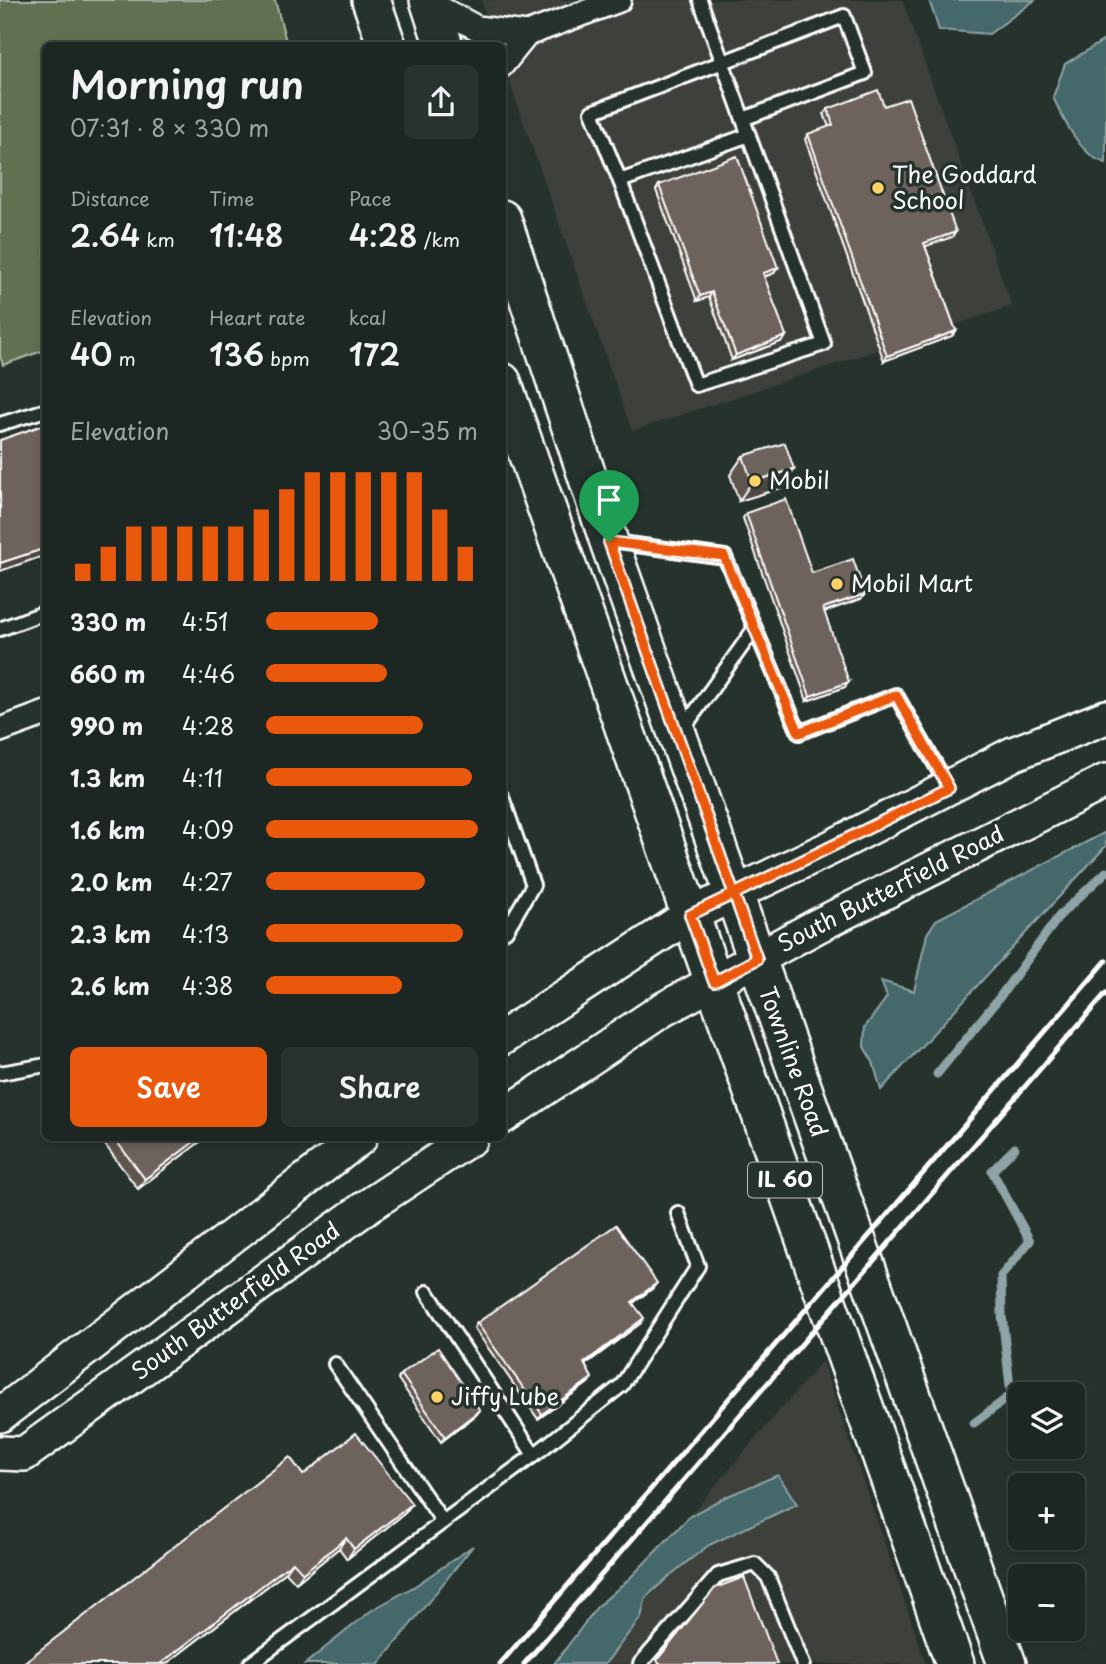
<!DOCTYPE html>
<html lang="en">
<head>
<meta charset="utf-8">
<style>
	body { margin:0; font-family:"Playpen Sans",sans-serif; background:#29322f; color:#f1f3f6; height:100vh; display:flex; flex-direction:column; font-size:26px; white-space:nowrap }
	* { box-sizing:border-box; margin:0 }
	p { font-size:23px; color:#a0a5a5 }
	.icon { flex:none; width:38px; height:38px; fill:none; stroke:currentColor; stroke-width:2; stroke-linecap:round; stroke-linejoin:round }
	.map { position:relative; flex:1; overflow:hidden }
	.details { position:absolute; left:42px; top:42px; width:464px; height:1099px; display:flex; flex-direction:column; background:#1c2622; border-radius:10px; box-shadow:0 4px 10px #0003,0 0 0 2px #3a4340 }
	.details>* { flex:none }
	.tools { position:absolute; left:1008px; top:1382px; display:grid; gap:14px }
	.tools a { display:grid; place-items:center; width:77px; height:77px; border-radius:10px; background:#1c2622; box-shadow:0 4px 10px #0003,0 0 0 2px #3a4340; font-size:35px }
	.pin { position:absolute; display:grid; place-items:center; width:60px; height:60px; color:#fff; margin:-72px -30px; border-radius:50% 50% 50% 0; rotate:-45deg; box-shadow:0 0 7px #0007 }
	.pin .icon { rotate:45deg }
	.round { display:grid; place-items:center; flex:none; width:74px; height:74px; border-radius:10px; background:#29322f }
	.overview { display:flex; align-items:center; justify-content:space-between; height:119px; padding:0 28px }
	h1 { font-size:38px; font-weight:600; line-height:52px }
	.stats { display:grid; grid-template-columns:repeat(3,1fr); gap:10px; height:119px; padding:7px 28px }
	.stats div { display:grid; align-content:center }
	.stats b { font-size:30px; font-weight:600 }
	.stats small { font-size:19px; font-weight:400 }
	.stats p { font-size:19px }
	.chart { height:196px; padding:14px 28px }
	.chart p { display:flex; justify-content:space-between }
	.chart svg { width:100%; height:126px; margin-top:7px; stroke:#ea580c; stroke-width:6 }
	.button { display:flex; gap:14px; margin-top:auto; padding:14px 28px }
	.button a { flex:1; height:80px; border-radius:10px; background:#ea580c; color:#fff; font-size:28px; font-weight:600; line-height:80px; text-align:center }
	.button a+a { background:#29322f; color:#f1f3f6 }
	ul { padding:0 28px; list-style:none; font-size:23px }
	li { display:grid; grid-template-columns:112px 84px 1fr; align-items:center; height:52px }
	li i { height:18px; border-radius:9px; background:#ea580c }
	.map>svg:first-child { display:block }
	.built { fill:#3c413b }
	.green { fill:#617051; stroke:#b0b8a8; stroke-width:2 }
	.water { fill:#45686b; stroke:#8fa4a6; stroke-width:2 }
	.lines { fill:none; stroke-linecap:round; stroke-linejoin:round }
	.stream { stroke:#8fa4a6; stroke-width:9 }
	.lane-casing { stroke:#fff; stroke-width:18 }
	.street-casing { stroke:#fff; stroke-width:28 }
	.secondary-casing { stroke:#fff; stroke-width:38 }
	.primary-casing { stroke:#fff; stroke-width:42 }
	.lane { stroke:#26332d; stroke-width:12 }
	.street { stroke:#26332d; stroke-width:23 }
	.secondary { stroke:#26332d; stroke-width:33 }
	.primary { stroke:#26332d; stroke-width:37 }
	.rail { stroke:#fff; stroke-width:5 }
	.wall { fill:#5f544e; stroke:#fff; stroke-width:2 }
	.shaded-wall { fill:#4d4540; stroke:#fff; stroke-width:2 }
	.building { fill:#6e625b; stroke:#fff; stroke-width:2 }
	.route-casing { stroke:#fff; stroke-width:14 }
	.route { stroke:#ea580c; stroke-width:9 }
	.poi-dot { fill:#ffd166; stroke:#26332d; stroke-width:2.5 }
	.labels { text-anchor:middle; stroke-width:7; stroke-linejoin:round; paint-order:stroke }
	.shield { fill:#26332d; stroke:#bec2c0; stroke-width:2 }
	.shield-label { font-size:21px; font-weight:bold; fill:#fff }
	.poi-label { font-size:23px; fill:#fff; stroke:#26332d; text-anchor:start }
	.street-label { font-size:23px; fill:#fff; stroke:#26332d }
</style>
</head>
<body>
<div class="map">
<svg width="1106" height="1664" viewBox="0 0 1106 1664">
	<rect width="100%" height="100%" fill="#26332d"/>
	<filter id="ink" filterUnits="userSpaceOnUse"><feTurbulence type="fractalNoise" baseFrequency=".0143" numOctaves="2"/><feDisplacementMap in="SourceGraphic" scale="14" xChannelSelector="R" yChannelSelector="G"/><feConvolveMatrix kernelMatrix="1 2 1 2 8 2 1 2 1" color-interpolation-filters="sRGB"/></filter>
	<g filter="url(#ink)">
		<!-- built -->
		<g class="built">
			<polygon points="481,0 902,0 1012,306 632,431 502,61 502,46 497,45"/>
			<polygon points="822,1361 926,1664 563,1664"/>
		</g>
		<!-- green -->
		<polygon class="green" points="0,0 275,0 287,45 46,46 45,350 3,365 0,356"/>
		<!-- water -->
		<g class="water">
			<polygon points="929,0 1035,0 989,34 939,30"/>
			<path d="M1106 39V163C1081 157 1063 119 1053 97L1065 64Z"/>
			<polygon points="1106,832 1106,846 881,1090 873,1062 864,1047 865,1027 887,997 881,981 914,991 927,934 936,920"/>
			<polygon points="778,1475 797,1504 709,1545 674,1572 646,1597 641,1617 605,1664 554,1664 597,1607 630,1578 690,1516 723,1498"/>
			<polygon points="473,1546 379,1664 305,1664 372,1610 415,1586"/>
		</g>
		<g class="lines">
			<!-- stream -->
			<g class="stream">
				<polyline points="937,1074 999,998 1060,915 1106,872"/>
				<polyline points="974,1423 1011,1395 1002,1315 1001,1276 1030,1241 992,1171 1015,1148"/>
			</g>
			<defs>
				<g id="lane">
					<polyline points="743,119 865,73 844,16 592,112 620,181 749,135"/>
					<polyline points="620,181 696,385 824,344 700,0"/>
					<polyline points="0,424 46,410"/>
					<polyline points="614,542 725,557 799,733 896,695 947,785"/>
					<polyline points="0,629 46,612"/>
					<polyline points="683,729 755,628"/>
					<polyline points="502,797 533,885 506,931 502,933"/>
					<polyline points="0,1073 46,1065"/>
					<polyline points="427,1292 534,1455"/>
					<polyline points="335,1364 443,1522"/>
					<polyline points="250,1664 538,1452 622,1385 698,1266 678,1213"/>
					<polyline points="640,1664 718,1575 755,1564 768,1577 803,1664"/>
				</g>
				<g id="street">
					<polyline points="430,3 477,28 527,34 619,0"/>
					<polyline points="502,65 527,34"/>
					<polyline points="0,730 46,713"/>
				</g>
				<g id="secondary">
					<polyline points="502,1038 690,915 828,849 1013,754 1106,717"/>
					<polyline points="502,1117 662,1010 817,926 1106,781"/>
					<polyline points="0,1415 360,1138"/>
					<polyline points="0,1453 24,1454 368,1206 471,1138"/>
				</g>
				<g id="primary">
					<polyline points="371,0 387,46"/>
					<polyline points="429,0 444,46"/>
					<polyline points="502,219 609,542 1007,1664"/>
					<polyline points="502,382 955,1664"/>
				</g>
			</defs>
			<!-- lane casing -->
			<use href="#lane" class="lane-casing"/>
			<!-- street casing -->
			<use href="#street" class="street-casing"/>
			<!-- secondary casing -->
			<use href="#secondary" class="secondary-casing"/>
			<!-- primary casing -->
			<use href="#primary" class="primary-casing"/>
			<!-- lane -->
			<use href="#lane" class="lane"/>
			<!-- street -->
			<use href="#street" class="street"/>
			<!-- secondary -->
			<use href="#secondary" class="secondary"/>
			<!-- primary -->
			<use href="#primary" class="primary"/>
			<!-- rail -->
			<g class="rail">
				<polyline points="500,1664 1106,961"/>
				<polyline points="524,1664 1106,993"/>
			</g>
		</g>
		<!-- wall -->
		<g class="wall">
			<polygon points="884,106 952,237 925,246 956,331 952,336 884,361 805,139 808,134 829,127 824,114 828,109"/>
			<polygon points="659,185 774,273 764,277 786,336 783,341 732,360 709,297 697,301 656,190"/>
			<polygon points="743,456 794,469 781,488 739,501 730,475"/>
			<polygon points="746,513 812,573 865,594 861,599 824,612 845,687 807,701 743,518"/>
			<polygon points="100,1138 205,1138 138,1189"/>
			<polygon points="653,1288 633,1303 641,1323 585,1365 592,1378 588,1383 538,1419 474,1328 477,1323"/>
			<polygon points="401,1374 480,1410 476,1415 441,1442 398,1379"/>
			<polygon points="303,1475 405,1513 347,1559 339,1548 296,1583 286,1572 166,1664 22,1664"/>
		</g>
		<!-- shaded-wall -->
		<g class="shaded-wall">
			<polygon points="956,232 952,237 921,248 924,243"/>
			<polygon points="778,268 774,273 760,278 763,273"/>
			<polygon points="712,292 709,297 697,301 700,296"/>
			<polygon points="956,331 952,336 884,361 887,356"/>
			<polygon points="786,336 783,341 732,360 736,355"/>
			<polygon points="794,469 781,488 739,501 752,482"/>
			<polygon points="46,548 46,555 0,571 0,563"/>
			<polygon points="865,594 861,599 820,613 823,608"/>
			<polygon points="849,682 845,687 807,701 810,696"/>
			<polygon points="199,1138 205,1138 138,1189 145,1179"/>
			<polygon points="657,1283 653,1288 628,1307 632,1302"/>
			<polygon points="644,1318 641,1323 580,1368 584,1363"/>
			<polygon points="592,1378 588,1383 538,1419 542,1414"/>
			<polygon points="480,1410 476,1415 441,1442 445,1437"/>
			<polygon points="412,1504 405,1513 347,1559 354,1549"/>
			<polygon points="346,1538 339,1548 296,1583 303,1573"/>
			<polygon points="293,1562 286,1572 166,1664 160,1664"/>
		</g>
		<!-- building -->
		<g class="building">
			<polygon points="878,90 884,106 908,98 956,232 924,243 956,331 887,356 808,134 833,125 828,109"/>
			<polygon points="737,156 778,268 763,273 786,336 736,355 712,292 700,296 659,185"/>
			<polygon points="46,424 46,548 0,563 0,440"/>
			<polygon points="785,443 794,469 752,482 743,456"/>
			<polygon points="786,499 812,573 853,559 865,594 823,608 849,682 810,696 746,513"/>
			<polygon points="114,1138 199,1138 145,1179"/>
			<polygon points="616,1225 657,1283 632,1302 644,1318 584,1363 592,1378 542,1414 477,1323"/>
			<polygon points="438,1348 480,1410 445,1437 401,1374"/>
			<polygon points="356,1433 412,1504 354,1549 346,1538 303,1573 293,1562 160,1664 22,1664 290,1457 303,1475"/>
			<polygon points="744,1577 777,1664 659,1664 657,1660 715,1588"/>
		</g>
	</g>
	<g class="lines" filter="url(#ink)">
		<defs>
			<path id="route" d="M609 542C659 681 708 820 757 959L714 982 690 915C777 874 863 831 949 788L896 695 799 733 724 556 609 542"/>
		</defs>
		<!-- route casing -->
		<use href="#route" class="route-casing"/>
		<!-- route -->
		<use href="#route" class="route"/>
	</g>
	<!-- markers -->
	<g class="poi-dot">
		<circle cx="878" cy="188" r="7"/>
		<circle cx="755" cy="481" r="7"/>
		<circle cx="837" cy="584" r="7"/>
		<circle cx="437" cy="1397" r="7"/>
	</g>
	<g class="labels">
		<!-- shield labels -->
		<rect class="shield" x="748" y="1162.5" width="74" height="35" rx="5"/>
		<g class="shield-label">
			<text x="785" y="1187">IL 60</text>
		</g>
		<!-- poi labels -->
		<g class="poi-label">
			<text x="892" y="183">The Goddard<tspan x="892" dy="26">School</tspan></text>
			<text x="769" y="489">Mobil</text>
			<text x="851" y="592">Mobil Mart</text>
			<text x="451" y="1405">Jiffy Lube</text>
		</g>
		<!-- street labels -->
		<g class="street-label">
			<text transform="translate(891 889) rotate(-27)" y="8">South Butterfield Road</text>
			<text transform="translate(793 1062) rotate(70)" y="8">Townline Road</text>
			<text transform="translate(236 1301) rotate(-36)" y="8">South Butterfield Road</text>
		</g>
	</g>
</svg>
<div class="tools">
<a><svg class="icon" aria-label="layers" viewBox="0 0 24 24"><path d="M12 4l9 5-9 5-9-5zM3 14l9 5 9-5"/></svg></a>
<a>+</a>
<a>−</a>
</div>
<div class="pin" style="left:609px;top:542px;background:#1e9e55"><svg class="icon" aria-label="arrive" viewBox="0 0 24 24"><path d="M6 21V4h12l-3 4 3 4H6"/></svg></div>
<section class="details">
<div class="overview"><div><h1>Morning run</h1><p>07:31 · 8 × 330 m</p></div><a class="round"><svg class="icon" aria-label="share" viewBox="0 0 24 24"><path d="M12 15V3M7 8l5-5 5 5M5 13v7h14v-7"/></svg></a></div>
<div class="stats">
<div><p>Distance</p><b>2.64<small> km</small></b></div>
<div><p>Time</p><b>11:48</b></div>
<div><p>Pace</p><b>4:28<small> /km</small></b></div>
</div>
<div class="stats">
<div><p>Elevation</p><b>40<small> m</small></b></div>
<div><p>Heart rate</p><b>136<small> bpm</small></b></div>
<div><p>kcal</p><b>172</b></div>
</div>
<div class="chart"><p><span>Elevation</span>30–35 m</p>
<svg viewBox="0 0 160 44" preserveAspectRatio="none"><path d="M5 44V38M15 44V32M25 44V25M35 44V25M45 44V25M55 44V25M65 44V25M75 44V19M85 44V12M95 44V6M105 44V6M115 44V6M125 44V6M135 44V6M145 44V19M155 44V32"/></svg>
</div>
<ul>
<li><b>330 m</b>4:51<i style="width:53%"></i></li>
<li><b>660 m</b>4:46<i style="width:57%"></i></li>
<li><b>990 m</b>4:28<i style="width:74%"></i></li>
<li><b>1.3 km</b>4:11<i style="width:97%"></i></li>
<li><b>1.6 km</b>4:09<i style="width:100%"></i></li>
<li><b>2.0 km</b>4:27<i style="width:75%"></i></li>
<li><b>2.3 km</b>4:13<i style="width:93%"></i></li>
<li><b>2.6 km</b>4:38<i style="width:64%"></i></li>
</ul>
<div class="button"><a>Save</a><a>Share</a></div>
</section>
</div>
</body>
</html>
